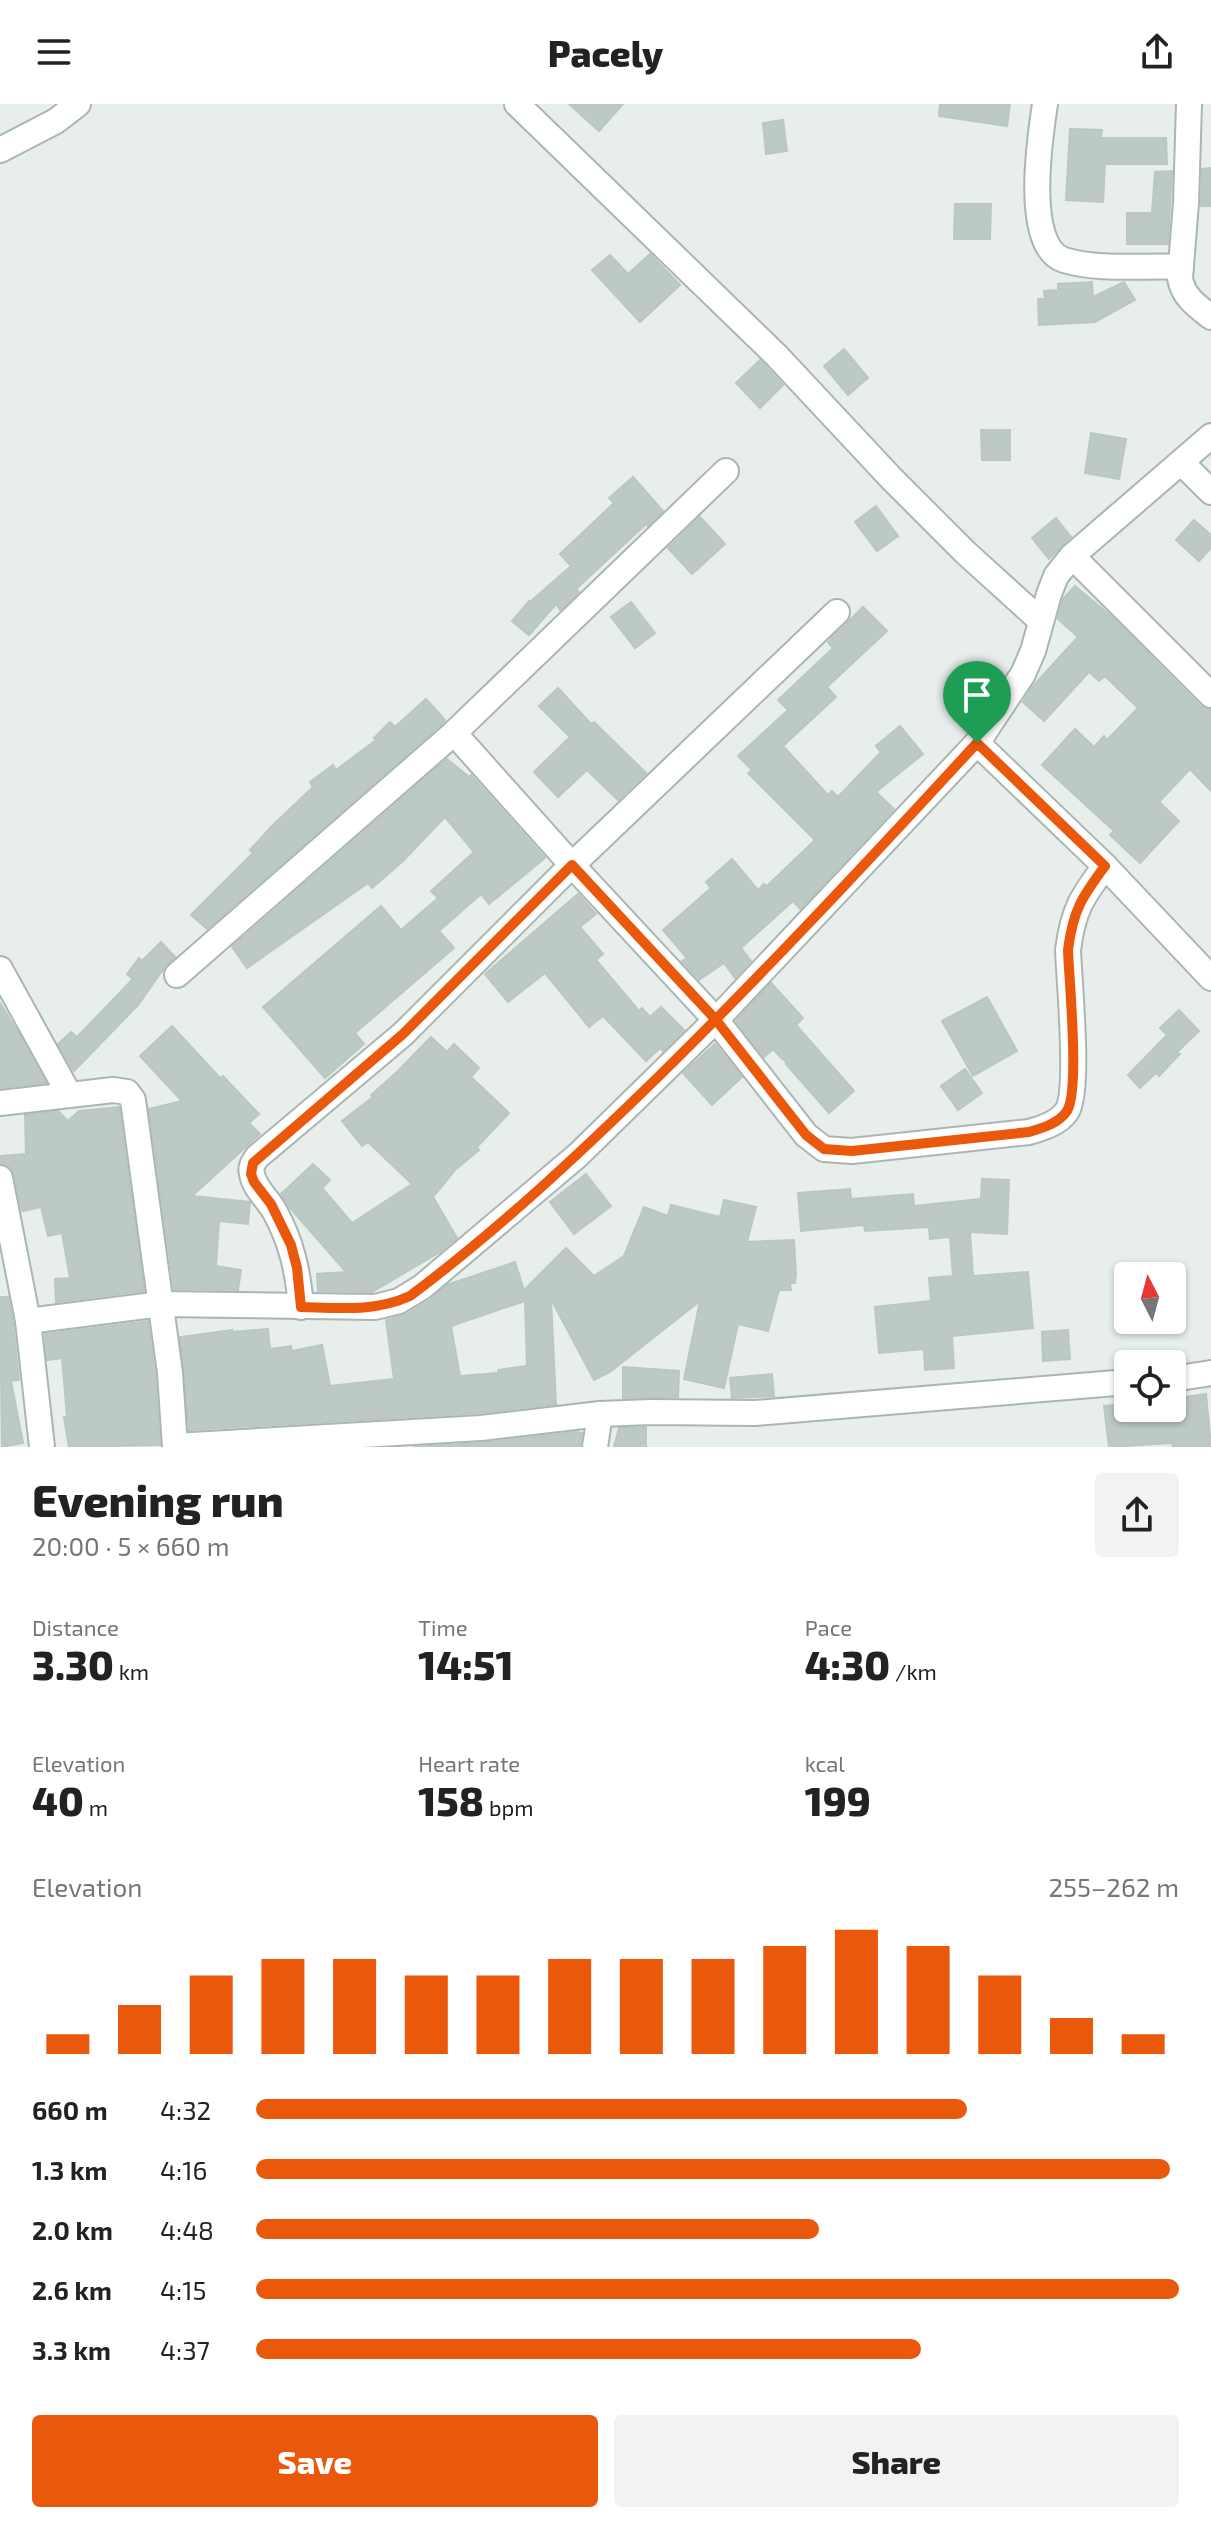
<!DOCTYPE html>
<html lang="en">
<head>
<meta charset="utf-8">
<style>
	body { margin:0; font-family:"Exo 2",sans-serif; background:#f2f2f2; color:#222; height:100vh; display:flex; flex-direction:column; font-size:30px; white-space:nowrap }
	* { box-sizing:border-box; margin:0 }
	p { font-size:26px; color:#767676 }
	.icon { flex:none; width:44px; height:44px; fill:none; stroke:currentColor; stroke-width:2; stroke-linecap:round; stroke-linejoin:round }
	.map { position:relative; height:1343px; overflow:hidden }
	.details { display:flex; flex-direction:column; background:#fff; flex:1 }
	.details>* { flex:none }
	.needle { width:52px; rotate:354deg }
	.buttons { position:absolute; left:1114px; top:1158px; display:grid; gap:16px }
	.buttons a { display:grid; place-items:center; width:72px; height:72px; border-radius:8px; background:#fff; box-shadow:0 2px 6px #0004; font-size:40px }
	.pin { position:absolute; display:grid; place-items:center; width:68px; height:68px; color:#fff; margin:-82px -34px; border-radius:50% 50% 50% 0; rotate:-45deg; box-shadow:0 0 8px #0007 }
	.pin .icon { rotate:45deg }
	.round { display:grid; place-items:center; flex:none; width:84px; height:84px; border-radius:8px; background:#f2f2f2 }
	.headline { display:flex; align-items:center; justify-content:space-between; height:136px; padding:0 32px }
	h1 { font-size:44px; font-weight:800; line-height:60px }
	.stats { display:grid; grid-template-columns:repeat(3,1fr); gap:12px; height:136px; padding:8px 32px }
	.stats div { display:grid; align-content:center }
	.stats b { font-size:40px; font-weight:800 }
	.stats small { font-size:22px; font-weight:400 }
	.stats p { font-size:22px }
	.chart { height:224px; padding:16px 32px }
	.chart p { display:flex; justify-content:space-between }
	.chart svg { width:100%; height:144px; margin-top:8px; stroke:#ea580c; stroke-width:6 }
	.button { display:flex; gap:16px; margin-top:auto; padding:16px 32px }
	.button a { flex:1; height:92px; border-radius:8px; background:#ea580c; color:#fff; font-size:32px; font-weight:800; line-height:92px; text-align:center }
	.button a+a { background:#f2f2f2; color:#222 }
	ul { padding:0 32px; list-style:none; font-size:26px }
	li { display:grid; grid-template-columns:128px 96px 1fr; align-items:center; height:60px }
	li i { height:20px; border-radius:10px; background:#ea580c }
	header { display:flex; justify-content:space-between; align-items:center; height:104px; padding:0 32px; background:#fff; font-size:36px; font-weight:800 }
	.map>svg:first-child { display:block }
	.building { fill:#bcc9c4; stroke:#bac7c2; stroke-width:2; fill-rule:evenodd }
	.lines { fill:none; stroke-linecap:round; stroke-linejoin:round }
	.minor-casing { stroke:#aab6b2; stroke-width:28 }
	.minor { stroke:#fff; stroke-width:24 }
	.route-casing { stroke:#fff; stroke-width:16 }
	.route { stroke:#ea580c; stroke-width:10 }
</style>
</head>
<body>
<header><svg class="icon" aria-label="menu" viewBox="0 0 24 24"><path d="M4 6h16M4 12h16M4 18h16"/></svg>Pacely<svg class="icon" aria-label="share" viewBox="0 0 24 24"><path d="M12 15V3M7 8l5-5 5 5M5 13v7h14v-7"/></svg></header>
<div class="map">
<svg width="1211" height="1343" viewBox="0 0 1211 1343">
	<rect width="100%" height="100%" fill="#e7eeeb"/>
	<!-- building -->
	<g class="building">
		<polygon points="569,0 623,0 599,27"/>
		<polygon points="940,0 1010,0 1007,22 939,12"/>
		<polygon points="783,16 787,47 766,50 763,19"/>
		<polygon points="1070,25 1102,26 1101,34 1166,34 1167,60 1105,60 1103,98 1066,96"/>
		<polygon points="1211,64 1211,102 1201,102 1202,65"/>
		<polygon points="1172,67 1168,140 1127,140 1127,109 1152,109 1155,68"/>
		<polygon points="955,100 991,100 990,135 954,135"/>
		<polygon points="650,150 680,181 640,218 592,166 610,151 628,170"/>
		<polygon points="1092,178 1093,193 1124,178 1135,196 1095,218 1039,221 1038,195 1045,195 1044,187 1058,186 1058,180"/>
		<polygon points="844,245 868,274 848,291 824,262"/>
		<polygon points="760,256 783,281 760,304 736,279"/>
		<polygon points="981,326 1010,326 1010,356 982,356"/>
		<polygon points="1091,329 1126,335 1119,375 1085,369"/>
		<polygon points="633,373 663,407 648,422 646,420 576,485 579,488 560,506 556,500 529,531 512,517 529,497 530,498 571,462 560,450 614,399 609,394"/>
		<polygon points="876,402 898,432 877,447 855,418"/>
		<polygon points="700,413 725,440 692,470 668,444"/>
		<polygon points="1056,414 1071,433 1049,455 1032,434"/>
		<polygon points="1194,416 1211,431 1211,444 1199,457 1176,436"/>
		<polygon points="1075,482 1111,512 1200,602 1211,606 1211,687 1190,665 1159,698 1179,717 1140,759 1110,731 1114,727 1042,661 1075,625 1094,643 1104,632 1107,636 1138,604 1105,572 1099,577 1089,568 1044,617 1023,598 1032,583 1078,533 1058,515 1063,495"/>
		<polygon points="631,498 655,529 635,544 611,513"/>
		<polygon points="863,503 887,527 827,583 836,593 783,642 828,691 832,687 838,693 881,648 876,642 900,622 923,650 876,688 894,705 800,805 793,797 741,844 751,857 735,874 724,859 699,876 682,857 687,854 663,826 711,784 706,778 732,755 758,786 764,780 767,782 815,736 748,669 752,666 738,652 788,606 778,596 833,544 828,538"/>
		<polygon points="558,584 591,620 594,618 646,669 618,696 587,666 558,693 534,668 570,633 539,602"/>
		<polygon points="426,595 445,616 444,618 207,825 191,811 253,749 250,746 272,722 313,683 310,678 333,661 336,666 376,636 374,634 390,618 395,623"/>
		<polygon points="447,655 469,673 471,671 545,754 489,800 481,790 439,827 454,844 355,929 364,940 325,974 263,903 381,802 401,826 438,794 431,787 474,748 445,713 403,757 372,784 368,779 247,864 232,843"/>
		<polygon points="578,790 596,810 580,823 603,850 596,856 639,907 642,904 650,913 661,903 684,926 663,947 660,944 646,957 603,912 589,923 545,869 508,898 485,870"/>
		<polygon points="161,838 175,853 167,860 138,901 74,967 58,940 71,928 77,933 133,875 127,870 139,854 142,857"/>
		<polygon points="771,879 803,914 796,921 854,987 829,1009 786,960 785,956 782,955 773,945 764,953 736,917"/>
		<polygon points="987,893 1017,947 973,972 942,917"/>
		<polygon points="0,899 19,930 46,979 0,984"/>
		<polygon points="1179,906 1199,927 1177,948 1180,950 1159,972 1156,969 1140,984 1128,971 1167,931 1160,924"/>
		<polygon points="172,922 220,974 223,972 259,1010 249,1019 260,1030 192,1092 250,1098 248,1120 219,1117 216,1162 241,1166 238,1186 174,1185 149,1005 182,997 140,952"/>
		<polygon points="431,933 447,948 454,940 479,964 471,973 509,1009 477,1043 479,1046 455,1066 433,1093 457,1134 440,1148 372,1188 318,1187 317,1170 346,1168 290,1104 281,1090 313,1060 330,1076 322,1084 352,1119 412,1080 368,1038 362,1042 342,1017 373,993 371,991 397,968"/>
		<polygon points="715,940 742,973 712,1001 683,969"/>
		<polygon points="965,965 982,989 958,1006 941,982"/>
		<polygon points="119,1003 144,1187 56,1198 55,1175 70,1174 62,1129 48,1132 41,1103 22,1107 14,1070 11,1064 0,1059 0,1052 26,1050 25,1011 58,1007 68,1017 79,1007"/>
		<polygon points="586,1070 611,1102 574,1130 550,1098"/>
		<polygon points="982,1075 1009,1076 1007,1130 970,1128 973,1172 1028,1168 1033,1224 952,1232 954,1264 925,1266 924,1245 879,1249 875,1203 931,1197 929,1174 953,1172 950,1133 930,1135 929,1123 865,1127 864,1121 801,1127 798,1089 850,1085 851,1095 913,1090 914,1102 981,1095"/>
		<path d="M724 1096 756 1103 747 1138 794 1136 796 1170 795 1179H790L791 1186H779L768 1227 738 1220 724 1284 684 1275 700 1197 610 1268 594 1276 551 1195 556 1300 480 1309 189 1326 180 1233 232 1226 231 1228 268 1225 270 1245 291 1242 292 1247 322 1241 330 1282 394 1275 386 1216 407 1210 430 1196 447 1181 515 1158 524 1186 566 1144 594 1172 624 1152 644 1103 668 1112 671 1101 720 1113ZM525 1197 527 1262 498 1266V1269L460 1272 451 1222Z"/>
		<polygon points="0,1193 8,1193 13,1219 19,1276 11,1277 23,1339 2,1343"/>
		<polygon points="148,1217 155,1271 160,1341 69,1343 64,1313 67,1313 62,1254 47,1256 45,1230"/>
		<polygon points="1068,1226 1070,1255 1043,1257 1042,1228"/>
		<polygon points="623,1263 679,1267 678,1293 623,1294"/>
		<polygon points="772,1270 774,1292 732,1294 730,1274"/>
		<polygon points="1206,1290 1211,1343 1173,1343 1172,1339 1109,1343 1104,1302 1127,1300 1128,1315 1168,1310 1167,1304 1172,1304 1172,1295"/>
		<polygon points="646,1323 646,1343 614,1343 619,1324"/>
		<polygon points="576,1328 582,1329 580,1343 413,1343 483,1339"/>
	</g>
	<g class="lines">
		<defs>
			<g id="minor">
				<polyline points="517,0 776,251 891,374 966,449 1041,517"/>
				<path d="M1045 0C1040 33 1023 143 1064 156 1101 167 1143 161 1181 163"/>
				<path d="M1189 0 1186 99 1180 174C1183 193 1197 202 1211 213"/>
				<polyline points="0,46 56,17 78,0"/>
				<polyline points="1181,358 1211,388"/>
				<polyline points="1072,452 1211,591"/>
				<path d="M454 629 572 761 716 916 806 1031 824 1045 852 1047 1029 1028C1043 1024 1059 1019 1067 1007 1080 986 1069 876 1068 846 1073 806 1082 793 1105 762"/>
				<polyline points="977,639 1105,762 1211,874"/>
				<polyline points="0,865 69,990"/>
				<polyline points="177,871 454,629 726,367"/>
				<polyline points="0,999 113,986 127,988 133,996 170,1269 175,1343"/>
				<polyline points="0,1074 28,1217 42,1343"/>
				<path d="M301 1203C298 1168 292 1139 275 1108 268 1095 254 1084 252 1070 250 1063 253 1059 257 1053L403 930 572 761 837 508"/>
				<polyline points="28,1217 161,1200 375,1203 399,1197 422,1183 578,1051 716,916 977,639 1023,570 1033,547 1049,490 1056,472 1072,452 1211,332"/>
				<polyline points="1172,1275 1211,1269"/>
				<polyline points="175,1342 481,1324 600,1310 651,1308 755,1309 1128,1278"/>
				<polyline points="595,1343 600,1310"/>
			</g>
		</defs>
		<!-- minor casing -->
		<use href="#minor" class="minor-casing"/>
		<!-- minor -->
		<use href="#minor" class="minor"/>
	</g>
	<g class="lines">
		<defs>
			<path id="route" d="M977 639C872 753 766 867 655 976 577 1052 497 1127 410 1192 375 1208 339 1204 301 1203L297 1164 291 1141 271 1100 254 1078 251 1070 253 1059 403 930 572 761 716 916 806 1031 824 1045 852 1047 1029 1028C1043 1024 1059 1019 1067 1007 1080 986 1069 876 1068 846 1073 806 1082 793 1105 762L977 639"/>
		</defs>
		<!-- route casing -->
		<use href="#route" class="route-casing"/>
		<!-- route -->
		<use href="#route" class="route"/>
	</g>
</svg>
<div class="buttons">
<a><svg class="needle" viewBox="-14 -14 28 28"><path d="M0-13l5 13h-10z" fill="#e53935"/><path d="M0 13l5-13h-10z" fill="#767676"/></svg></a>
<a><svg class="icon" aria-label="locate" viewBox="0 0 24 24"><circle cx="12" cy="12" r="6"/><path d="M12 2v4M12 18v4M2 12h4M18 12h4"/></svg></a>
</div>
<div class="pin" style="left:977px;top:639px;background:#1e9e55"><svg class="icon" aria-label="arrive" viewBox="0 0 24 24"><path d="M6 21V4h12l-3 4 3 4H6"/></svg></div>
</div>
<section class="details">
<div class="headline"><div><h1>Evening run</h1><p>20:00 · 5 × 660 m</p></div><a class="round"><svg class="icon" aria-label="share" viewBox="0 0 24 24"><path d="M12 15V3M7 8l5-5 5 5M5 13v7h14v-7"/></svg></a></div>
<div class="stats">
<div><p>Distance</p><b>3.30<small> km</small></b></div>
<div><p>Time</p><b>14:51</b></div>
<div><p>Pace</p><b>4:30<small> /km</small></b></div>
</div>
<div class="stats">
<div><p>Elevation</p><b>40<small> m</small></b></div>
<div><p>Heart rate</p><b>158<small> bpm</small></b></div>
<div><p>kcal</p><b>199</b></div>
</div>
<div class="chart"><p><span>Elevation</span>255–262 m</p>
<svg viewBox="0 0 160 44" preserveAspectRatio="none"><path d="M5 44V38M15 44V29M25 44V20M35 44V15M45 44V15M55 44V20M65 44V20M75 44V15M85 44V15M95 44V15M105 44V11M115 44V6M125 44V11M135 44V20M145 44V33M155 44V38"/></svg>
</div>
<ul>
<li><b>660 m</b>4:32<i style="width:77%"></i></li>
<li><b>1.3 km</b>4:16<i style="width:99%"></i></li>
<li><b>2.0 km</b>4:48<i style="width:61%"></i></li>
<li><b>2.6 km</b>4:15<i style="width:100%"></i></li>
<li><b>3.3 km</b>4:37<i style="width:72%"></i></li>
</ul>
<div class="button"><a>Save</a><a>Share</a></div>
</section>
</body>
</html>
